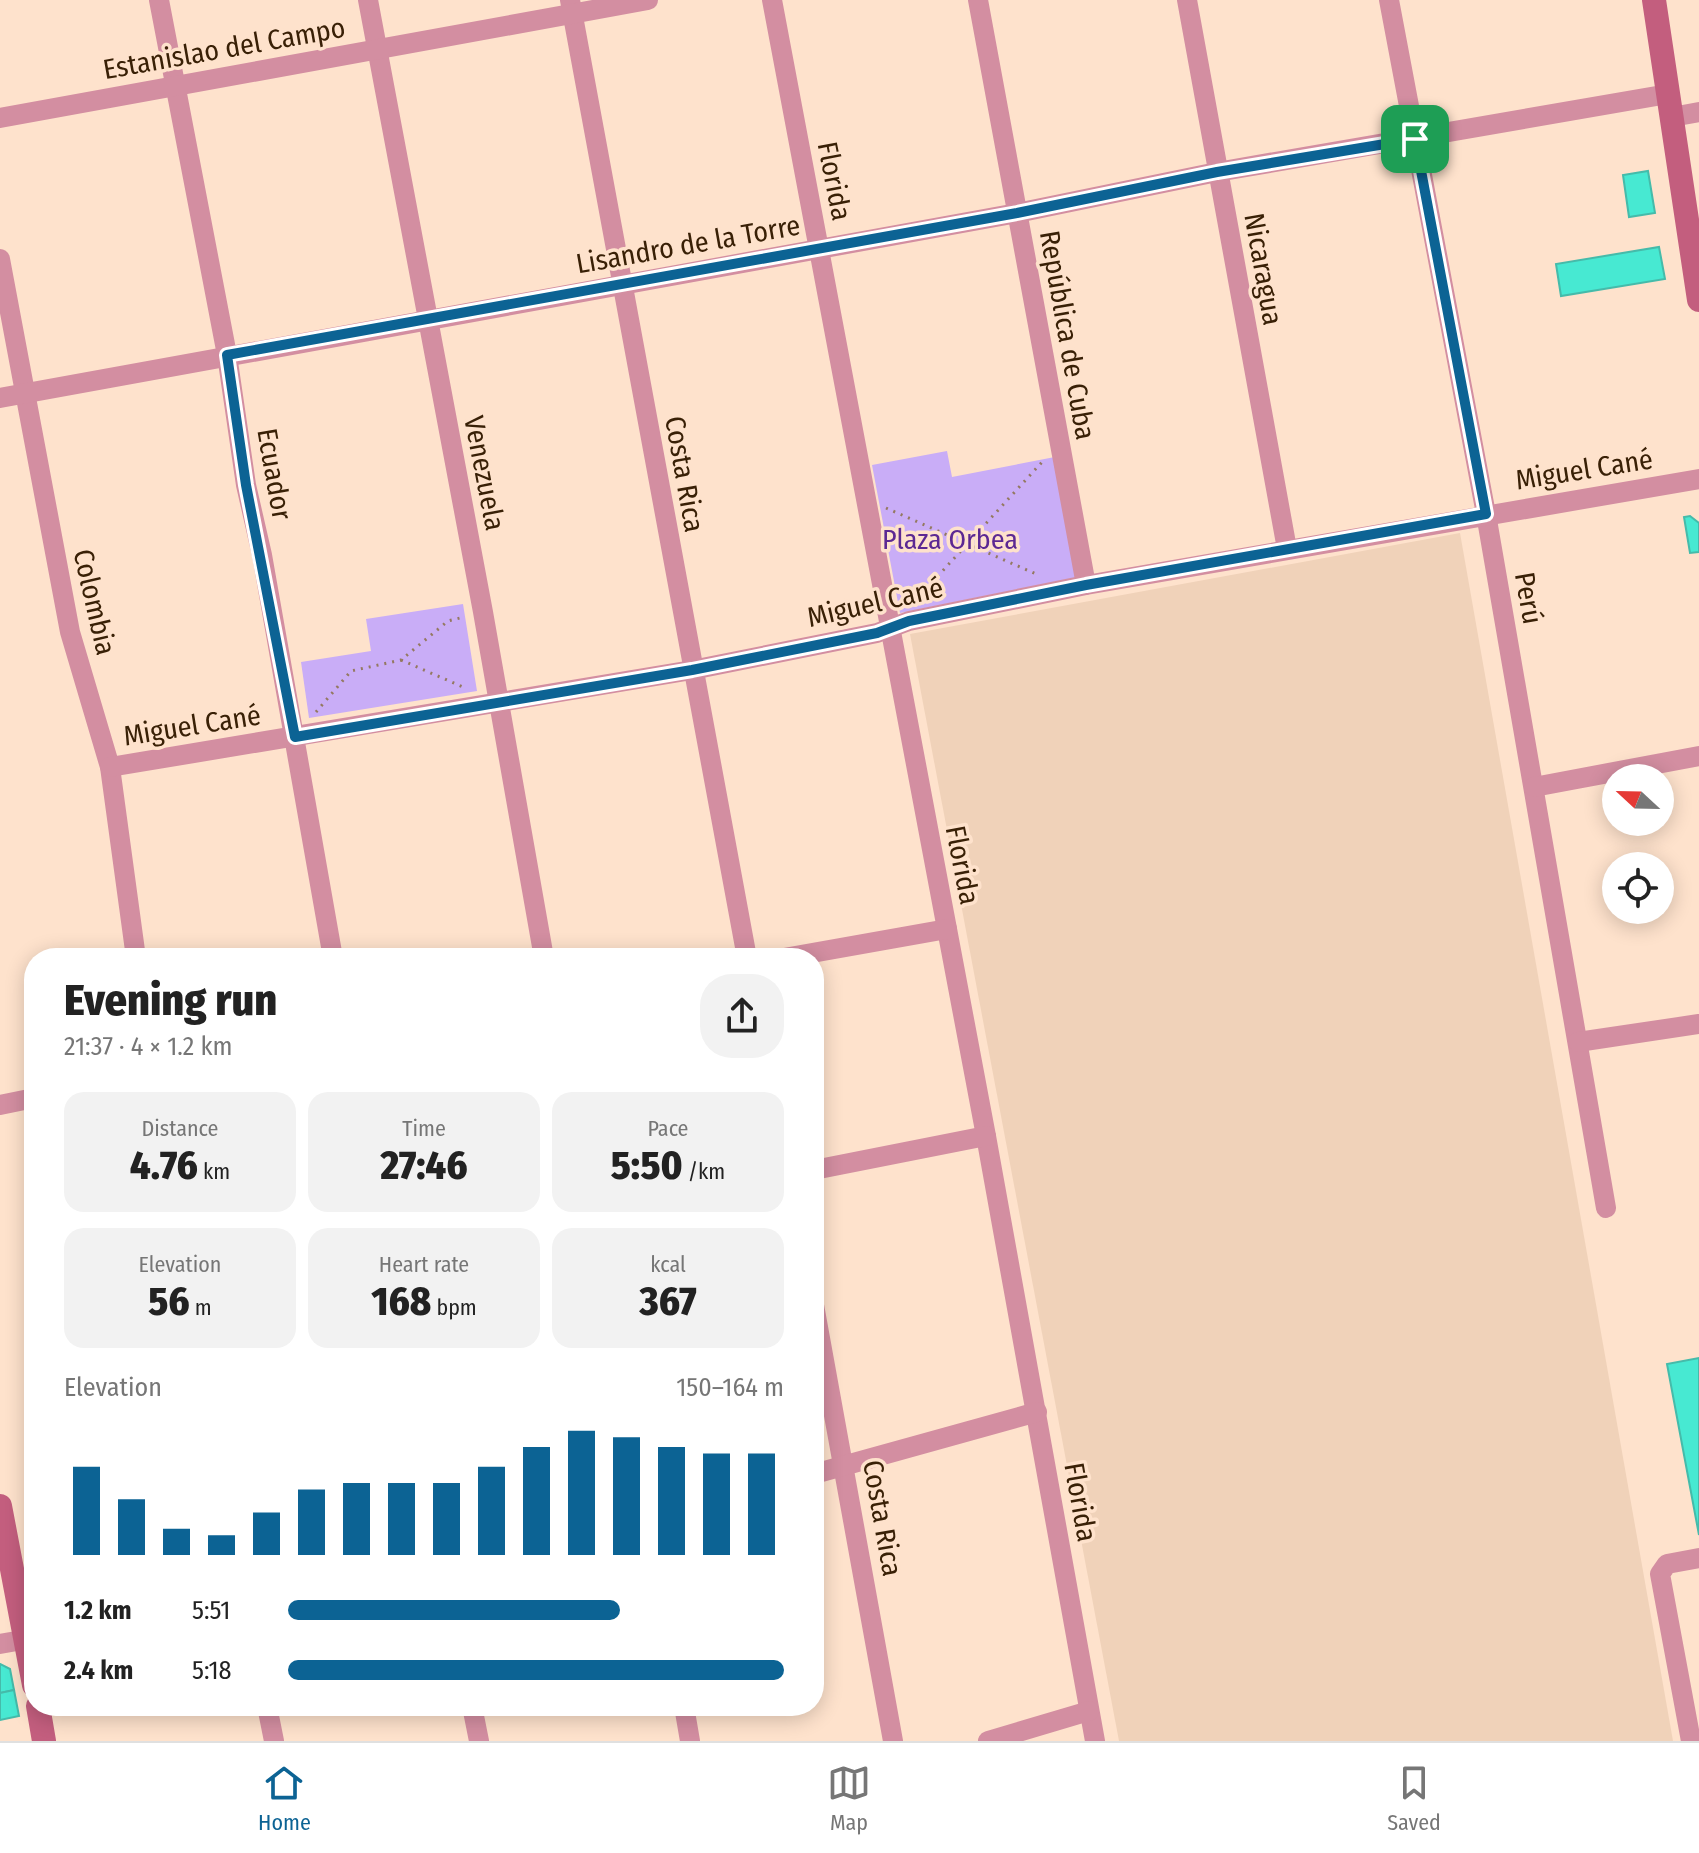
<!DOCTYPE html>
<html lang="en">
<head>
<meta charset="utf-8">
<style>
	body { margin:0; font-family:"Fira Sans Condensed",sans-serif; background:#f2f2f2; color:#222; height:100vh; display:flex; flex-direction:column; font-size:30px; white-space:nowrap }
	* { box-sizing:border-box; margin:0 }
	p { font-size:26px; color:#767676 }
	.icon { flex:none; width:44px; height:44px; fill:none; stroke:currentColor; stroke-width:2; stroke-linecap:round; stroke-linejoin:round }
	.map { position:relative; flex:1; overflow:hidden }
	.side { position:absolute; left:24px; top:948px; width:800px; height:768px; display:flex; flex-direction:column; background:#fff; border-radius:32px; box-shadow:0 4px 20px #0003 }
	.side>* { flex:none }
	.needle { width:52px; rotate:292deg }
	.controls { position:absolute; left:1602px; top:764px; display:grid; gap:16px }
	.controls a { display:grid; place-items:center; width:72px; height:72px; border-radius:50%; background:#fff; box-shadow:0 4px 20px #0003; font-size:40px }
	.pin { position:absolute; display:grid; place-items:center; width:68px; height:68px; color:#fff; margin:-34px; border-radius:16px; box-shadow:0 4px 12px #0006 }
	.round { display:grid; place-items:center; flex:none; width:84px; height:84px; border-radius:32px; background:#f2f2f2 }
	.summary { display:flex; align-items:center; justify-content:space-between; height:136px; padding:0 40px }
	h1 { font-size:44px; font-weight:800; line-height:60px }
	.metrics { display:grid; grid-template-columns:repeat(3,1fr); gap:12px; height:136px; padding:8px 40px }
	.metrics div { display:grid; align-content:center; border-radius:20px; background:#f2f2f2; text-align:center }
	.metrics b { font-size:40px; font-weight:800 }
	.metrics small { font-size:22px; font-weight:400 }
	.metrics p { font-size:22px }
	.chart { height:224px; padding:16px 40px }
	.chart p { display:flex; justify-content:space-between }
	.chart svg { width:100%; height:144px; margin-top:8px; stroke:#0c6394; stroke-width:6 }
	ul { padding:0 40px; list-style:none; font-size:26px }
	li { display:grid; grid-template-columns:128px 96px 1fr; align-items:center; height:60px }
	li i { height:20px; border-radius:10px; background:#0c6394 }
	.tab-bar { display:flex; justify-content:space-around; align-items:center; height:112px; border-top:2px solid #e0e0e0; background:#fff; font-size:22px; color:#767676 }
	.tab-bar a { display:grid; justify-items:center; gap:4px }
	.tab-bar .current { color:#0c6394 }
	.map>svg:first-child { display:block }
	.built { fill:#f0d2b9 }
	.green { fill:#c9adf7 }
	.building { fill:#47e9d2; stroke:#45bbaa; stroke-width:2 }
	.lines { fill:none; stroke-linecap:round; stroke-linejoin:round }
	.path { stroke:#947961; stroke-width:3; stroke-dasharray:2 6; stroke-linecap:butt }
	.street { stroke:#d38ea1; stroke-width:20 }
	.secondary { stroke:#c35e7e; stroke-width:24 }
	.route-casing { stroke:#fff; stroke-width:16 }
	.route { stroke:#0c6394; stroke-width:10 }
	.labels { text-anchor:middle; stroke-width:7; stroke-linejoin:round; paint-order:stroke }
	.street-label { font-size:28px; fill:#392006; stroke:#fee2cc }
	.park-label { font-size:28px; fill:#5c2893; stroke:#fee2cc }
</style>
</head>
<body>
<div class="map">
<svg width="1699" height="1741" viewBox="0 0 1699 1741">
	<rect width="100%" height="100%" fill="#fee2cc"/>
	<!-- built -->
	<polygon class="built" points="1460,533 1673,1741 1119,1741 910,634"/>
	<!-- green -->
	<g class="green">
		<polygon points="947,451 952,477 1060,456 1078,577 900,613 872,465"/>
		<polygon points="463,604 477,691 309,718 301,662 371,651 366,619"/>
	</g>
	<!-- building -->
	<g class="building">
		<polygon points="1648,171 1655,213 1629,217 1623,175"/>
		<polygon points="1659,247 1665,279 1561,296 1556,264"/>
		<polygon points="1690,516 1699,523 1699,552 1690,553 1684,517"/>
		<polygon points="1699,1358 1699,1535 1667,1364"/>
		<polygon points="0,1664 10,1669 14,1690 0,1693"/>
		<polygon points="14,1690 19,1716 0,1720 0,1693"/>
	</g>
	<g class="lines">
		<!-- path -->
		<g class="path">
			<polyline points="886,508 1036,574"/>
			<polyline points="916,600 1043,461"/>
			<polyline points="401,660 463,687"/>
			<polyline points="316,712 351,671 401,660 448,621 464,617"/>
		</g>
		<!-- street -->
		<g class="street">
			<polyline points="159,0 227,355 246,485 262,555 333,958"/>
			<polyline points="368,0 483,612 544,958"/>
			<polyline points="570,0 747,958"/>
			<polyline points="772,0 986,1136 1095,1741"/>
			<polyline points="978,0 1086,585"/>
			<polyline points="1187,0 1287,549"/>
			<polyline points="1389,0 1486,514 1606,1208"/>
			<polyline points="1672,117 1699,112"/>
			<polyline points="0,118 648,0"/>
			<polyline points="0,259 70,632 110,767 136,958"/>
			<polyline points="0,398 1017,213 1217,172 1668,94"/>
			<polyline points="110,767 692,670 877,633 909,621 1086,585 1699,479"/>
			<polyline points="1534,787 1699,756"/>
			<polyline points="784,958 947,929"/>
			<polyline points="1578,1042 1699,1024"/>
			<polyline points="0,1105 34,1098"/>
			<polyline points="814,1170 986,1136"/>
			<polyline points="814,1305 893,1741"/>
			<polyline points="814,1474 1037,1412"/>
			<polyline points="0,1644 34,1638"/>
			<polyline points="267,1706 274,1741"/>
			<polyline points="472,1706 479,1741"/>
			<polyline points="684,1706 690,1741"/>
			<polyline points="988,1741 1089,1711"/>
			<polyline points="1691,1741 1660,1574 1667,1564 1699,1558"/>
		</g>
		<!-- secondary -->
		<g class="secondary">
			<polyline points="1654,0 1699,300"/>
			<polyline points="0,1506 34,1685"/>
			<polyline points="38,1706 44,1741"/>
		</g>
	</g>
	<g class="lines">
		<defs>
			<polygon id="route" points="1415,139 1486,514 1086,585 909,621 877,633 692,670 295,737 246,485 227,355 1017,213 1217,172"/>
		</defs>
		<!-- route casing -->
		<use href="#route" class="route-casing"/>
		<!-- route -->
		<use href="#route" class="route"/>
	</g>
	<g class="labels">
		<!-- street labels -->
		<g class="street-label">
			<text transform="translate(224 48) rotate(-10)" y="10">Estanislao del Campo</text>
			<text transform="translate(835 181) rotate(79)" y="10">Florida</text>
			<text transform="translate(688 244) rotate(-10)" y="10">Lisandro de la Torre</text>
			<text transform="translate(1264 269) rotate(80)" y="10">Nicaragua</text>
			<text transform="translate(1068 335) rotate(80)" y="10">República de Cuba</text>
			<text transform="translate(1584 469) rotate(-9)" y="10">Miguel Cané</text>
			<text transform="translate(485 473) rotate(79)" y="10">Venezuela</text>
			<text transform="translate(275 474) rotate(80)" y="10">Ecuador</text>
			<text transform="translate(685 474) rotate(80)" y="10">Costa Rica</text>
			<text transform="translate(1529 598) rotate(80)" y="10">Perú</text>
			<text transform="translate(95 602) rotate(77)" y="10">Colombia</text>
			<text transform="translate(875 602) rotate(-13)" y="10">Miguel Cané</text>
			<text transform="translate(192 725) rotate(-9)" y="10">Miguel Cané</text>
			<text transform="translate(963 865) rotate(79)" y="10">Florida</text>
			<text transform="translate(1081 1502) rotate(80)" y="10">Florida</text>
			<text transform="translate(883 1518) rotate(80)" y="10">Costa Rica</text>
		</g>
		<!-- park labels -->
		<g class="park-label">
			<text x="950" y="549">Plaza Orbea</text>
		</g>
	</g>
</svg>
<div class="controls">
<a><svg class="needle" viewBox="-14 -14 28 28"><path d="M0-13l5 13h-10z" fill="#e53935"/><path d="M0 13l5-13h-10z" fill="#767676"/></svg></a>
<a><svg class="icon" aria-label="locate" viewBox="0 0 24 24"><circle cx="12" cy="12" r="6"/><path d="M12 2v4M12 18v4M2 12h4M18 12h4"/></svg></a>
</div>
<div class="pin" style="left:1415px;top:139px;background:#1e9e55"><svg class="icon" aria-label="arrive" viewBox="0 0 24 24"><path d="M6 21V4h12l-3 4 3 4H6"/></svg></div>
<section class="side">
<div class="summary"><div><h1>Evening run</h1><p>21:37 · 4 × 1.2 km</p></div><a class="round"><svg class="icon" aria-label="share" viewBox="0 0 24 24"><path d="M12 15V3M7 8l5-5 5 5M5 13v7h14v-7"/></svg></a></div>
<div class="metrics">
<div><p>Distance</p><b>4.76<small> km</small></b></div>
<div><p>Time</p><b>27:46</b></div>
<div><p>Pace</p><b>5:50<small> /km</small></b></div>
</div>
<div class="metrics">
<div><p>Elevation</p><b>56<small> m</small></b></div>
<div><p>Heart rate</p><b>168<small> bpm</small></b></div>
<div><p>kcal</p><b>367</b></div>
</div>
<div class="chart"><p><span>Elevation</span>150–164 m</p>
<svg viewBox="0 0 160 44" preserveAspectRatio="none"><path d="M5 44V17M15 44V27M25 44V36M35 44V38M45 44V31M55 44V24M65 44V22M75 44V22M85 44V22M95 44V17M105 44V11M115 44V6M125 44V8M135 44V11M145 44V13M155 44V13"/></svg>
</div>
<ul>
<li><b>1.2 km</b>5:51<i style="width:67%"></i></li>
<li><b>2.4 km</b>5:18<i style="width:100%"></i></li>
</ul>
</section>
</div>
<nav class="tab-bar">
<a class="current"><svg class="icon" aria-label="home" viewBox="0 0 24 24"><path d="M3 11l9-7 9 7M6 9v11h12V9"/></svg>Home</a>
<a><svg class="icon" aria-label="map" viewBox="0 0 24 24"><path d="M3 6l6-2 6 2 6-2v14l-6 2-6-2-6 2zM9 4v14M15 6v14"/></svg>Map</a>
<a><svg class="icon" aria-label="saved" viewBox="0 0 24 24"><path d="M7 4h10v16l-5-4-5 4z"/></svg>Saved</a>
</nav>
</body>
</html>
